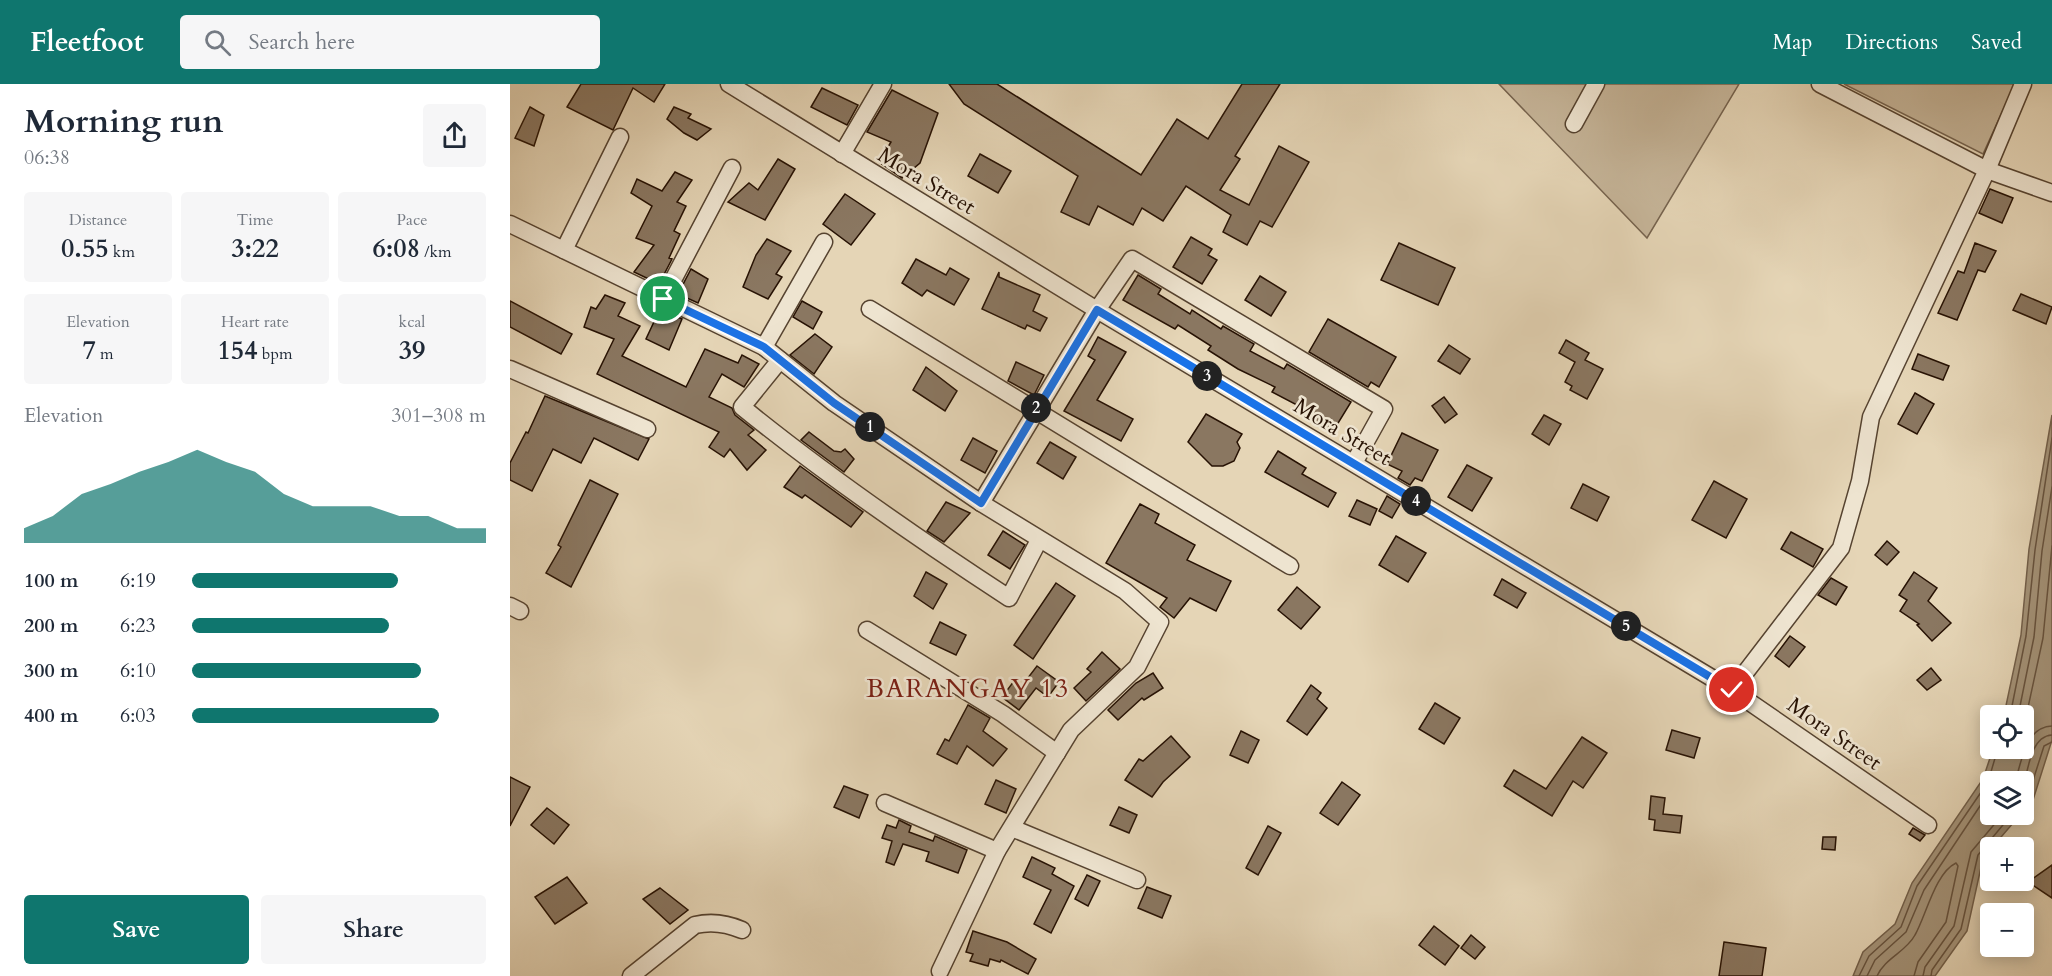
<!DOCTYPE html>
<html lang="en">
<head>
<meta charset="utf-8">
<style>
	body { margin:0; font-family:Cardo,serif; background:#f6f6f7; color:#1f2937; height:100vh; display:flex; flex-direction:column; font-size:22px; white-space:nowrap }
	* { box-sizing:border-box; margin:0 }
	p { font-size:20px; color:#747a83 }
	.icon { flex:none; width:33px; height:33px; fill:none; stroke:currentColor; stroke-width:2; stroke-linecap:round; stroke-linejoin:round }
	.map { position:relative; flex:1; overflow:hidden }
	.sheet { display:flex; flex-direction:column; background:#fff; width:510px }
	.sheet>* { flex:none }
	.buttons { position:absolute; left:1470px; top:621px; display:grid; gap:12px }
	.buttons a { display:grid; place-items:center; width:54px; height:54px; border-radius:6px; background:#fff; box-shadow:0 3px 15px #0003; font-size:30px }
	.pin { position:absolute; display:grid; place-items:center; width:51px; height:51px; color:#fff; margin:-26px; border:3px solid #fff; border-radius:50%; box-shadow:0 2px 6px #0007 }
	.km { position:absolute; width:30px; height:30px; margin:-15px; border-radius:50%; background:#222; color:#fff; font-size:16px; line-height:30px; text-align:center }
	.round { display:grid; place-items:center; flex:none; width:63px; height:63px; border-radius:6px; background:#f6f6f7 }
	.headline { display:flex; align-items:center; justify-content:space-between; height:102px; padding:0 24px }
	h1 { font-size:33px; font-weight:700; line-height:45px }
	.metrics { display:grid; grid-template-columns:repeat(3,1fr); gap:9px; height:102px; padding:6px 24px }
	.metrics div { display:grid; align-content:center; border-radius:6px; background:#f6f6f7; text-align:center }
	.metrics b { font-size:26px; font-weight:700 }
	.metrics small { font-size:16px; font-weight:400 }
	.metrics p { font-size:16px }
	.chart { height:168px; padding:12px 24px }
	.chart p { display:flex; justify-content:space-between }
	.chart svg { width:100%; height:108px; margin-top:6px; fill:#0f766e; opacity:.7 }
	.action { display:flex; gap:12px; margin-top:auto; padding:12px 24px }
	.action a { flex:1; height:69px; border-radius:6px; background:#0f766e; color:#fff; font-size:24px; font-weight:700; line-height:69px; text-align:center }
	.action a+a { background:#f6f6f7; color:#1f2937 }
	ul { padding:0 24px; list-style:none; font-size:20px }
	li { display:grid; grid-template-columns:96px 72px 1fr; align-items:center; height:45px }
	li i { height:15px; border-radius:8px; background:#0f766e }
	header { display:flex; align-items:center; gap:36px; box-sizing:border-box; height:84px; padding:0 30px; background:#0f766e; color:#fff }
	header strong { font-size:28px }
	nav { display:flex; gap:33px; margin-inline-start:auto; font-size:21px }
	.search { width:420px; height:54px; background:#f6f6f7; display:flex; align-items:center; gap:15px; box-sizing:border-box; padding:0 21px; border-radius:6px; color:#747a83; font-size:22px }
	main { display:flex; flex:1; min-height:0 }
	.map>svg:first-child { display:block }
	.green { fill:#c5b498; stroke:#76634e; stroke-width:1.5 }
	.water { fill:#a49379; stroke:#725f4a; stroke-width:1.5 }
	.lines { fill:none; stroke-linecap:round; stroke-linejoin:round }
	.shore { stroke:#66523e; stroke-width:1.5 }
	.building { fill:#8a7761; stroke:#271204; stroke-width:1.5 }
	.minor-casing { stroke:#564330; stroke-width:19 }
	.minor { stroke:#eee4d0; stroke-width:16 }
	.route-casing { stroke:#fff; stroke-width:12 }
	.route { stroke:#1a73e8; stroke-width:8 }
	.labels { text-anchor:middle; stroke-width:5; stroke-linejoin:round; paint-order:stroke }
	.street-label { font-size:22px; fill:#271204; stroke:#eee4d0 }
	.quarter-label { font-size:26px; letter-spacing:1.5px; fill:#7a1f14; stroke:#eee4d0 }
</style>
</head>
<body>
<header>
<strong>Fleetfoot</strong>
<div class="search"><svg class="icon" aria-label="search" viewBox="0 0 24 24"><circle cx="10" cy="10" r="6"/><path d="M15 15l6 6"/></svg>Search here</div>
<nav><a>Map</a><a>Directions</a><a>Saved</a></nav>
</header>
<main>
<section class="sheet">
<div class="headline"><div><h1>Morning run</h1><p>06:38</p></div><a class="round"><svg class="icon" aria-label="share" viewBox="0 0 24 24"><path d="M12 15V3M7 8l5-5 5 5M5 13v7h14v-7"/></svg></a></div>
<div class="metrics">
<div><p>Distance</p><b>0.55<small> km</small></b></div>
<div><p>Time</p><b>3:22</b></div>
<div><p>Pace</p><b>6:08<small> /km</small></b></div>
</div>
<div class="metrics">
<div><p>Elevation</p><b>7<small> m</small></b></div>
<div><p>Heart rate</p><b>154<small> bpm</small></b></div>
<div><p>kcal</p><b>39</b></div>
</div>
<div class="chart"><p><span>Elevation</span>301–308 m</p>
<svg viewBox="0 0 160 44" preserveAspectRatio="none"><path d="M0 44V38L10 33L20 24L30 20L40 15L50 11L60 6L70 11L80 15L90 24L100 29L110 29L120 29L130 33L140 33L150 38L160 38V44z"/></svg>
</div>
<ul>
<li><b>100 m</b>6:19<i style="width:70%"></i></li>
<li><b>200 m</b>6:23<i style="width:67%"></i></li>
<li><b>300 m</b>6:10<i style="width:78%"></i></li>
<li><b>400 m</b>6:03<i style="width:84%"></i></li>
</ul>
<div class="action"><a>Save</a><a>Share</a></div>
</section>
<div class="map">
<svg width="1542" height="892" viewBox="0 0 1542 892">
	<rect width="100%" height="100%" fill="#e5d5b6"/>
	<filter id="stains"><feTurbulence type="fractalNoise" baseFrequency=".00333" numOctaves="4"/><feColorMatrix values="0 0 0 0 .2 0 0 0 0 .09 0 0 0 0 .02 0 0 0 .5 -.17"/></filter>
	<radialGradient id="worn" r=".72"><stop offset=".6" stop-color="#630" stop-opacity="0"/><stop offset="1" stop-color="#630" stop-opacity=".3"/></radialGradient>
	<!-- green -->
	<g class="green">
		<polygon points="989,0 1229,0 1137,154"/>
		<polygon points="1334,0 1505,0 1473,70"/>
	</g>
	<!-- water -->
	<polygon class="water" points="1542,331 1542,656 1523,716 1514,727 1514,698 1480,698 1480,730 1510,731 1473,774 1457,847 1425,892 1343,892 1353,868 1385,840 1402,799 1473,695 1483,665 1514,664 1514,632 1494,631 1511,551 1519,465"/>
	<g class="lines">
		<!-- shore -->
		<g class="shore">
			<polyline points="1500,632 1516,552 1525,466 1542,354"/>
			<polyline points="1508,632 1524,553 1532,467 1542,403"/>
			<polyline points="1514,642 1533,554 1542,462"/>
			<path d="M1505 698C1512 677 1515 643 1542 642"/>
			<path d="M1514 701C1518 685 1521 652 1542 651"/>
			<polyline points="1514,718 1518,712 1534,662 1542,658"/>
			<polyline points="1349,892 1359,872 1391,843 1407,802 1478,698 1488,664"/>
			<polyline points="1357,892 1365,876 1396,848 1414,806 1480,707"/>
			<path d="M1367 892C1375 874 1396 868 1405 851 1416 832 1425 789 1446 779L1448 782 1436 838 1408 878 1404 892"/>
			<polyline points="1413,892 1415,883 1444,842 1461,768 1493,730"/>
			<polyline points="1421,892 1422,886 1451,845 1468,771 1502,730"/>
		</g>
	</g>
	<!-- building -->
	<g class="building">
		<polygon points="71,0 155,0 144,18 123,4 103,46 57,23"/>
		<polygon points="439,0 487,0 631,91 667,35 698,55 732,0 770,0 725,72 730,75 710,106 739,121 769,62 799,78 762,143 750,137 737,161 713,148 721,131 676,102 653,137 632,124 623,141 588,122 579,141 551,128 568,92 454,20"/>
		<polygon points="312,4 348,21 337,41 301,23"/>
		<polygon points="382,6 428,29 410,79 392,94 369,78 381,58 357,48"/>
		<polygon points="20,23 34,31 24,62 5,54"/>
		<polygon points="164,23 181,30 178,34 201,45 187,56 174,49 157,35"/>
		<polygon points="470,70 501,87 488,109 458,92"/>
		<polygon points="268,75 285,85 255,136 218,118 239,99 248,106"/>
		<polygon points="165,88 182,96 167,118 176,122 164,147 170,150 159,174 162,175 149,200 124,188 144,161 126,154 142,122 121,109 127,95 152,107"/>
		<polygon points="1480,105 1503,114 1492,139 1469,129"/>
		<polygon points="335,110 365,130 341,161 313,140"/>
		<polygon points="681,153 702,165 698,171 707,176 692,200 663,183"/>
		<polygon points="257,155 281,167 266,190 272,193 258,215 233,203 246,171"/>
		<polygon points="889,159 945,184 928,221 871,196"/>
		<polygon points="1465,159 1486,167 1475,188 1468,186 1447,236 1428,229 1448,187 1454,189"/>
		<polygon points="406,175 436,191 440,184 459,195 444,221 417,206 412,212 392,199"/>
		<polygon points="181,185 198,195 188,219 168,210"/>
		<polygon points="489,188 489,193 530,211 523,227 537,234 530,247 517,241 515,245 472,225"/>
		<polygon points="628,191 651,205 648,210 680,230 682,226 711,245 713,242 744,260 740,267 774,285 777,280 841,318 822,349 786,327 789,322 762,308 765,303 728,285 698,266 701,262 668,241 665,245 613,216"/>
		<polygon points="750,192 776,208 761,232 735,216"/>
		<polygon points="1511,210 1542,223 1536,240 1503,226"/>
		<polygon points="95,211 115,219 108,232 130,242 112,272 176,303 195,265 228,279 232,271 249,280 234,303 212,290 199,313 222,324 225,331 244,346 238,351 256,366 237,386 220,365 214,373 199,363 209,348 87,290 104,255 74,243 81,223 86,225"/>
		<polygon points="0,217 62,250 51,270 0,243"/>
		<polygon points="292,217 312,228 303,245 283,233"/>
		<polygon points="150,225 172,235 159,266 136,255"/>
		<polygon points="818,235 886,273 869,303 861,298 858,303 799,268"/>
		<polygon points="305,250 322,263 304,290 280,271"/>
		<polygon points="588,253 616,268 587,316 623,335 611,357 554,327 585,276 578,272"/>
		<polygon points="1056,256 1079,269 1075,276 1093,285 1077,315 1060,306 1062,302 1055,298 1065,278 1049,269"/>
		<polygon points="939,261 960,275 950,290 928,277"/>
		<polygon points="1408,270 1439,282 1433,296 1402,285"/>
		<polygon points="506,278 534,291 524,311 498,297"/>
		<polygon points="416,283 447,307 435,327 403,306"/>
		<polygon points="1405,309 1424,320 1407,350 1388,340"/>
		<polygon points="35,312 139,355 128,376 84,354 71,379 43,365 22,407 0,396 0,379 16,348 18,349"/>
		<polygon points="934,313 947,330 935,339 922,322"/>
		<polygon points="696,330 732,350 727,358 730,364 724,377 713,382 702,382 678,358"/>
		<polygon points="1034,331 1051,340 1039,361 1022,350"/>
		<polygon points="299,348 324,367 331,368 335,365 344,375 334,388 291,356"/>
		<polygon points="892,349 928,366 912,397 905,394 900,401 888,394 892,387 877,380"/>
		<polygon points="463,354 487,367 475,389 451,376"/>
		<polygon points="540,358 566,373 553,395 527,379"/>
		<polygon points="768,367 796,384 792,390 826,409 818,423 755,388"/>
		<polygon points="957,381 982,394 962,427 938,413"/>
		<polygon points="290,382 353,428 341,443 295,411 292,414 274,403"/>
		<polygon points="80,396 108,410 61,503 36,489 51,463 48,461"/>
		<polygon points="1204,397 1237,415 1216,454 1182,436"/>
		<polygon points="1073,400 1099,413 1087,437 1061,424"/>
		<polygon points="877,412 890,420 882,434 869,427"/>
		<polygon points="847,416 867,425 860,441 839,432"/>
		<polygon points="436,418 460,429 434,458 417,447"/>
		<polygon points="630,420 649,430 645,439 685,461 677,476 721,497 706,527 680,514 664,534 650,523 657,514 596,479"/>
		<polygon points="493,447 515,461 500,485 478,471"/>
		<polygon points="1281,448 1313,465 1303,483 1271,465"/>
		<polygon points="886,452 916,469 898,498 869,481"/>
		<polygon points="1377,457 1389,468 1377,481 1365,471"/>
		<polygon points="416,488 437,500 423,525 404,512"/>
		<polygon points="1404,488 1427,504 1418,517 1441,539 1422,557 1407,541 1409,540 1390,527 1397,516 1389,511"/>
		<polygon points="1321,494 1337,503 1326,521 1308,511"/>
		<polygon points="992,495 1016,509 1007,524 984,511"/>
		<polygon points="546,499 565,512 523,575 504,561"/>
		<polygon points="787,503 810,523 791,545 768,526"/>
		<polygon points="430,538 456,551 446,571 420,559"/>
		<polygon points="1280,552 1295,563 1279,583 1265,572"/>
		<polygon points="592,568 610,585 576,617 564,604 581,588 577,585"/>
		<polygon points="527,582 549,598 538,613 526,604 509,626 492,613 504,597 511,603"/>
		<polygon points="1421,584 1431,596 1417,606 1407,596"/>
		<polygon points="643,589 653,604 634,616 632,614 608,636 598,626 626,599"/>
		<polygon points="801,601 811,609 807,615 817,624 797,651 777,637"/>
		<polygon points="925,619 950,634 934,660 909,645"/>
		<polygon points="458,621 480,634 473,647 497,665 483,682 457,662 447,680 427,670 435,655 439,657"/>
		<polygon points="1162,646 1190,654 1184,674 1156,666"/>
		<polygon points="731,647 749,656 738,679 720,671"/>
		<polygon points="661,652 680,673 653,698 642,713 615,696 629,675 633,677"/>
		<polygon points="1072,653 1097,669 1073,704 1063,697 1042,732 994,702 1004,686 1036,705"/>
		<polygon points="0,693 20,703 0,742"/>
		<polygon points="486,696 506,705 496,729 475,720"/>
		<polygon points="832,698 850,711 828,741 810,729"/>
		<polygon points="334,702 358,711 349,734 324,723"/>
		<polygon points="1141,712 1155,714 1153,730 1172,732 1170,749 1144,746 1145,736 1139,735"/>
		<polygon points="609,723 627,731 619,749 600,741"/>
		<polygon points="37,724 59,741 44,760 21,741"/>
		<polygon points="389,736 401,742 399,748 423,757 425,752 457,766 448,789 416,777 419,768 393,760 384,781 376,778 382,757 372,754 377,741 386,744"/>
		<polygon points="758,742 771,749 748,791 736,784"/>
		<polygon points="1403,744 1415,751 1410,757 1399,750"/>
		<polygon points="1313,753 1326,753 1325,766 1312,765"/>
		<polygon points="522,773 545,784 542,790 564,802 541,849 524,840 541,806 513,793"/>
		<polygon points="1542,781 1542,814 1518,798"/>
		<polygon points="577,791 590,797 578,822 565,815"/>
		<polygon points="57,793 77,819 45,840 25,813"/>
		<polygon points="637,803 661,812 652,834 628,824"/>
		<polygon points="150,804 178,826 160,840 133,815"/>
		<polygon points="924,842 949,862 935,881 909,861"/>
		<polygon points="463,847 497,858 526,875 518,890 491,876 490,878 480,875 478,882 460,877 463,870 456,868"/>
		<polygon points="961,851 975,863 965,875 951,864"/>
		<polygon points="1214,858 1256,864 1252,892 1209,892"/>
	</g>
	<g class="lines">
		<defs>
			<g id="minor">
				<polyline points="219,0 587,226 1222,606 1418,741"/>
				<polyline points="1310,0 1477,86 1542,109"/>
				<polyline points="1064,40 1086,0"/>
				<polyline points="332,70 373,0"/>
				<polyline points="0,140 254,263 324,319 471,419 615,507 650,538 627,583 561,646 487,767 430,887"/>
				<polyline points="54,166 110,53"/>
				<polyline points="153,215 222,84"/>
				<polyline points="360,225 780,482"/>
				<polyline points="254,263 314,158"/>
				<path d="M270 276 232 323C317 392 407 454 499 514L529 456"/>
				<polyline points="0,285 137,345"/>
				<polyline points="471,419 587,226 622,175 874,325 844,379"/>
				<polyline points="0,522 10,527"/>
				<polyline points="357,546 493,630 547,669"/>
				<polyline points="1222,606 1331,464 1350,397 1361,333 1477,86 1513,0"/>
				<polyline points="375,719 487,767"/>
				<polyline points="502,744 627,796"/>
				<path d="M121 892 185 841C202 837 216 839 232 846"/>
			</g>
		</defs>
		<!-- minor casing -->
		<use href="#minor" class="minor-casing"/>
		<!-- minor -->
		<use href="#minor" class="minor"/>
	</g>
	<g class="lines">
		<defs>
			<polyline id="route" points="153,215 254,263 324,319 471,419 587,226 1222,606"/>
		</defs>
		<!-- route casing -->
		<use href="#route" class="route-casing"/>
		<!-- route -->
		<use href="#route" class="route"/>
	</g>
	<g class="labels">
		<!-- street labels -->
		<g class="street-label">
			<text transform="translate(417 96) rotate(31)" y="8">Mora Street</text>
			<text transform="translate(833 347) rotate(31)" y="8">Mora Street</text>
			<text transform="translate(1325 649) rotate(35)" y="8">Mora Street</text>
		</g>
		<!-- quarter labels -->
		<g class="quarter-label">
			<text x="458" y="613">BARANGAY 13</text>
		</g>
	</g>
	<rect width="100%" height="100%" filter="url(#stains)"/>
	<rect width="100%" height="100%" fill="url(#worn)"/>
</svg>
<div class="buttons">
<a><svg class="icon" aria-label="locate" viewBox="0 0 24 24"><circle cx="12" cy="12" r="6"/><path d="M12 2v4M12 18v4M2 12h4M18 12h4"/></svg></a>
<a><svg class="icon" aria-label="layers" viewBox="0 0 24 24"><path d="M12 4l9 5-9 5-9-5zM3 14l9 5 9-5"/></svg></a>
<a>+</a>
<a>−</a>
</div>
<div class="pin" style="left:153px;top:215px;background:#1e9e55"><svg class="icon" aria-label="arrive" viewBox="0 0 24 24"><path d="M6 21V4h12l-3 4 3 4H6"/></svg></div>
<div class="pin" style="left:1222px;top:606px;background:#d93025"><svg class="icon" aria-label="check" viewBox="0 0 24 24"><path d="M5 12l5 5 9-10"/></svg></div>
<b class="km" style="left:360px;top:343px">1</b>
<b class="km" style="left:526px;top:324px">2</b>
<b class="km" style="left:697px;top:292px">3</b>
<b class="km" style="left:906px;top:417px">4</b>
<b class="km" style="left:1116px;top:542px">5</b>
</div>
</main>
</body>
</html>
